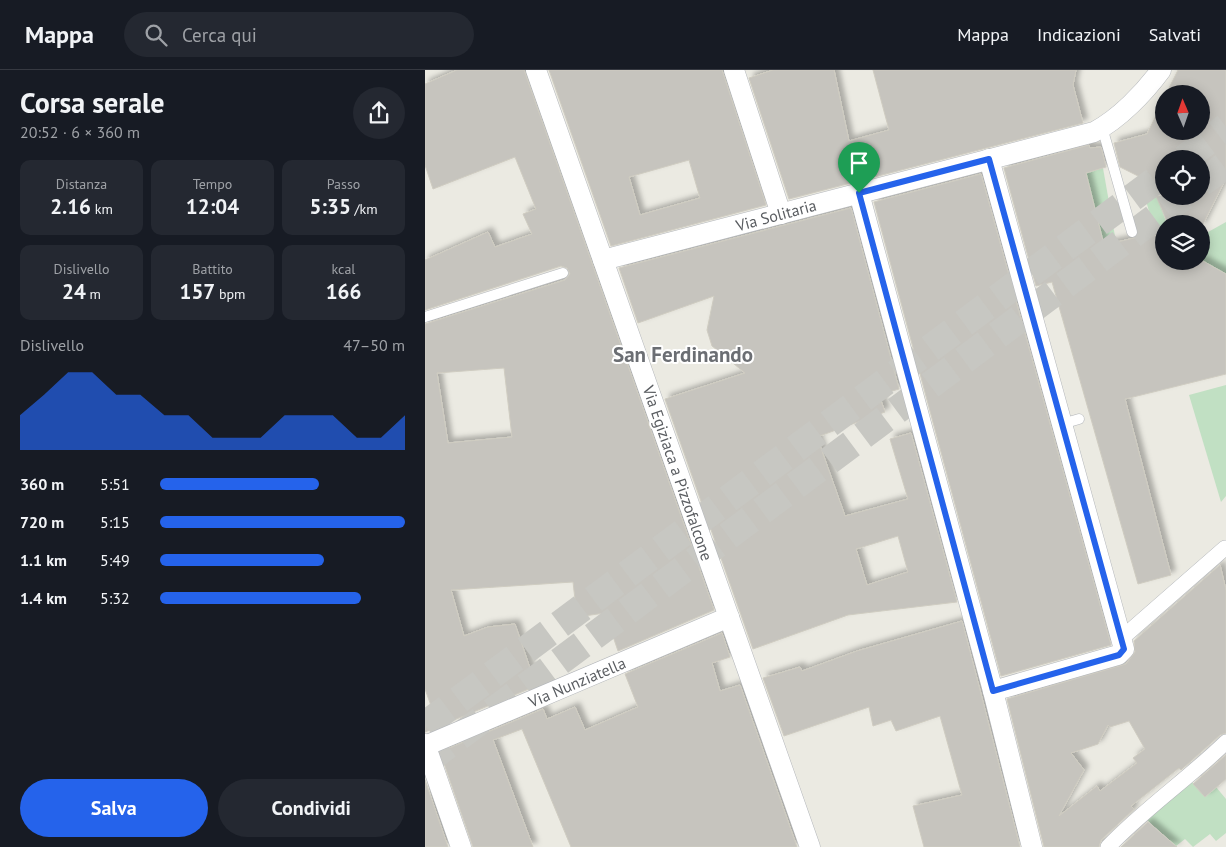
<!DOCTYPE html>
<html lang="it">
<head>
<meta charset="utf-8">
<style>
	body { margin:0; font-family:"PT Sans",sans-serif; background:#242831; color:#f1f3f6; height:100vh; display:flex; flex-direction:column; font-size:19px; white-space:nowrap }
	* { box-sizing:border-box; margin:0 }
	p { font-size:16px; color:#9ea1a6 }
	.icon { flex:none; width:28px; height:28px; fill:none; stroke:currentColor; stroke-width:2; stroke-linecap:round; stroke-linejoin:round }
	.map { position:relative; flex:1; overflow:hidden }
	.panel { display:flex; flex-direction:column; background:#171b24; width:425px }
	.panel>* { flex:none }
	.needle { width:32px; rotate:358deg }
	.buttons { position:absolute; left:730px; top:15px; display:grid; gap:10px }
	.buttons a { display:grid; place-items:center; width:55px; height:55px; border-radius:50%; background:#171b24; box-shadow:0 2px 12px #0003; font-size:25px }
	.pin { position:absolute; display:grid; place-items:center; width:42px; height:42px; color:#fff; margin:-51px -21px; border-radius:50% 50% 50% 0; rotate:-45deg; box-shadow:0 0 5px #0007 }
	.pin .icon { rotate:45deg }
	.round { display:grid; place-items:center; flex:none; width:52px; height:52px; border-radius:26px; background:#242831 }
	.head { display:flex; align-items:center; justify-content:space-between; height:85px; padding:0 20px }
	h1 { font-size:28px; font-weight:700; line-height:38px }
	.figures { display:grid; grid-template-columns:repeat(3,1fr); gap:8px; height:85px; padding:5px 20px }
	.figures div { display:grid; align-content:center; border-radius:10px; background:#242831; text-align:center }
	.figures b { font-size:21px; font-weight:700 }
	.figures small { font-size:14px; font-weight:400 }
	.figures p { font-size:14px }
	.chart { height:140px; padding:10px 20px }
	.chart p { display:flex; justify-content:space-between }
	.chart svg { width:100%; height:90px; margin-top:5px; fill:#2563eb; opacity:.7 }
	.cta { display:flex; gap:10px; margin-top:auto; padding:10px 20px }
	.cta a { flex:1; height:58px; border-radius:30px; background:#2563eb; color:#fff; font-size:20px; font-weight:700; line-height:58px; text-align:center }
	.cta a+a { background:#242831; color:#f1f3f6 }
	ul { padding:0 20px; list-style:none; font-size:16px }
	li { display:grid; grid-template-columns:80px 60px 1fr; align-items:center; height:38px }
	li i { height:12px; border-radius:6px; background:#2563eb }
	header { display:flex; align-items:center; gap:30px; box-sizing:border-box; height:70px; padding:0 25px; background:#171b24; border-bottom:1px solid #363941 }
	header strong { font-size:24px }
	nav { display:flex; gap:28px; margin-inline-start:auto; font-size:18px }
	.search { width:350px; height:45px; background:#242831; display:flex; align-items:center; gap:12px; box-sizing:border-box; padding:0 18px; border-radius:28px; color:#9ea1a6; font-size:19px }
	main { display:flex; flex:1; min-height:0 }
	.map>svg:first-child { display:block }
	.green { fill:#c1e0c3 }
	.building { fill:#c6c4be; stroke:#cfccc1; fill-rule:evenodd; filter:url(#shadow) }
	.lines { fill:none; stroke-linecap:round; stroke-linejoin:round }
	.primary-tunnel { stroke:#c7c7c2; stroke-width:28; stroke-dasharray:28 14; stroke-linecap:butt }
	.service-casing { stroke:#b4b7bb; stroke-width:11 }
	.pedestrian-casing { stroke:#b4b7bb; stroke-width:16 }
	.minor-casing { stroke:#b4b7bb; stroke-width:21 }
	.service { stroke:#fff; stroke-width:10 }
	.pedestrian { stroke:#fff; stroke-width:15 }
	.minor { stroke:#fff; stroke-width:20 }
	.route-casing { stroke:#fff; stroke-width:10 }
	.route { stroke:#2563eb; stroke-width:6 }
	.labels { text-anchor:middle; stroke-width:4; stroke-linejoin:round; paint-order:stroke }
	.street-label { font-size:16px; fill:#5a5d61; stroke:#fff }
	.district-label { font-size:21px; font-weight:bold; fill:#6b6e73; stroke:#fff }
</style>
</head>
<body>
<header>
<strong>Mappa</strong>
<div class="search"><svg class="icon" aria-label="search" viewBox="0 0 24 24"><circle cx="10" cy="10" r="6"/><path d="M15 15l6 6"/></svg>Cerca qui</div>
<nav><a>Mappa</a><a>Indicazioni</a><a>Salvati</a></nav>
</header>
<main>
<section class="panel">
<div class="head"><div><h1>Corsa serale</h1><p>20:52 · 6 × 360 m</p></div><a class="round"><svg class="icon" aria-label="share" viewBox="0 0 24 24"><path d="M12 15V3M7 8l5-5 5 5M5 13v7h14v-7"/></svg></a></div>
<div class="figures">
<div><p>Distanza</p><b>2.16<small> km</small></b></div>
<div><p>Tempo</p><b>12:04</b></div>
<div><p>Passo</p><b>5:35<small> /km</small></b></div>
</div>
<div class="figures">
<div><p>Dislivello</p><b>24<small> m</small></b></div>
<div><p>Battito</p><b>157<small> bpm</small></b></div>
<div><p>kcal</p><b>166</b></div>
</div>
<div class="chart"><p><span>Dislivello</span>47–50 m</p>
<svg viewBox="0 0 160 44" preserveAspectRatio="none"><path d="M0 44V27L10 17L20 6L30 6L40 17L50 17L60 27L70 27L80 38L90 38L100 38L110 27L120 27L130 27L140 38L150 38L160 27V44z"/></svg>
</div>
<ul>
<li><b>360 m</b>5:51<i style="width:65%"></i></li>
<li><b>720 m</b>5:15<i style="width:100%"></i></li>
<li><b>1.1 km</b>5:49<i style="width:67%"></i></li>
<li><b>1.4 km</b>5:32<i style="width:82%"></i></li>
</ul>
<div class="cta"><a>Salva</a><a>Condividi</a></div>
</section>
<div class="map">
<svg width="801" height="777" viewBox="0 0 801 777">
	<defs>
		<filter id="shadow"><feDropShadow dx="4.5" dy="-4.5" stdDeviation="2.5" flood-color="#0004"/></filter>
	</defs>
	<rect width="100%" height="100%" fill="#ebeae2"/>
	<!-- green -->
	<g class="green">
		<path d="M710 91C728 105 734 133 742 154H739V161L730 163Z"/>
		<polygon points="678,98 691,172 691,182 682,186 661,103"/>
		<polygon points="801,152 801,204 776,190 776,166"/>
		<polygon points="801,315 801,426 796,432 764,325"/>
		<polygon points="765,710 780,727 791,717 801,729 801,763 791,771 785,764 768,777 760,769 751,776 721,749"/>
	</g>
	<!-- building -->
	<g class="building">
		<path d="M32 0H99L289 540 193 581 180 543 152 547 148 512 26 520 39 566 63 557 90 554 111 616 0 662V646L9 644 0 619V254L140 210 145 204 142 198 136 196 0 240V190L63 162 70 177 107 164 98 144 111 139 90 87 8 119 0 95V14ZM79 298 87 367 23 373 12 303Z"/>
		<path d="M124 0H297L341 135 186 176ZM264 90 275 128 215 145 204 107Z"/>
		<polygon points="348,0 409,0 424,71 464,60 448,0 651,0 648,15 658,53 364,129 324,8"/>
		<polygon points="753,0 801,0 801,108 776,158 776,154 743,154 731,126 776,126 776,89 739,89 739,119 695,97 689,73 722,64 739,29 739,61 776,61 776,24 741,24"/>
		<polygon points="664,75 665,78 676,77 681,97 661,103 679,175 727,164 739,170 739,191 778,191 801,204 801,304 700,329 746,505 713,514 627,212 611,216 579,98"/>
		<polygon points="556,104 686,575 576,606 449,132"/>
		<path d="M426 138 474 319 454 325 460 342 392 367 420 446 483 429 465 369 486 363 532 532 423 545 328 579 240 329 320 303 287 276 282 260 289 226 213 253 194 198ZM473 466 483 502 442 515 431 479Z"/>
		<path d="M795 495 801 520V663L795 665 756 700 754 698 706 736 709 739 676 770 674 777H619L582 629 701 594 710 582 709 571ZM704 651 720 679 708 688 712 693 675 721 672 716 634 746 659 700 646 683 673 674 683 655 685 657Z"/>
		<polygon points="537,551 556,624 595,777 499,777 488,736 537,725 515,646 471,661 466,650 448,656 444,637 359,666 338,608 375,597 377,601 432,581"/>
		<polygon points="297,563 305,587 287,593 295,621 315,615 372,777 146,777 97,659 68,670 108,777 48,777 15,682 118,639 122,649 150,637 160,660 213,637 200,604"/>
		<polygon points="801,685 801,709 780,727 768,714"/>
		<polygon points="0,710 23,777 0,777"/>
		<polygon points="723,752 752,777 696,777"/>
	</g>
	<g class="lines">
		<!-- primary-tunnel -->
		<g class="primary-tunnel">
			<polyline points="759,89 801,57"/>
			<polyline points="776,113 801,95"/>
			<polyline points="0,655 739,104"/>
			<polyline points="0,692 759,126"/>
		</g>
		<defs>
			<g id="service">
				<polyline points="677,57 707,162"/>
				<polyline points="0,247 138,203"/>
				<polyline points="637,354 654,349"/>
			</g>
			<g id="pedestrian">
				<polyline points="697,568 800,478"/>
				<path d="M683 777C719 739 763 709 801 672"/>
			</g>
			<g id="minor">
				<polyline points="111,0 385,777"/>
				<polyline points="309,0 356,144"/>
				<polyline points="564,89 699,579 693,585 568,621"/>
				<polyline points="434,123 568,621 607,777"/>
				<path d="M178 190 669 62C694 49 719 23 736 0"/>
				<polyline points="0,674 36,777"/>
				<polyline points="0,676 304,547"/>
			</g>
		</defs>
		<!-- service casing -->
		<use href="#service" class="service-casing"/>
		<!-- pedestrian casing -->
		<use href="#pedestrian" class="pedestrian-casing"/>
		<!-- minor casing -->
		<use href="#minor" class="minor-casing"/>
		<!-- service -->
		<use href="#service" class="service"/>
		<!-- pedestrian -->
		<use href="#pedestrian" class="pedestrian"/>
		<!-- minor -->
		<use href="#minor" class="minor"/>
	</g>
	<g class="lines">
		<defs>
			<polygon id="route" points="564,89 699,579 694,585 568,621 434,123"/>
		</defs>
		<!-- route casing -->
		<use href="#route" class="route-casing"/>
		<!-- route -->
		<use href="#route" class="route"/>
	</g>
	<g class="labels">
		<!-- street labels -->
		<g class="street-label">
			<text transform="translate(351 145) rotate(-15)" y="6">Via Solitaria</text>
			<text transform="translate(253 403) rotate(71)" y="6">Via Egiziaca a Pizzofalcone</text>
			<text transform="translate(152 612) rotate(-23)" y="6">Via Nunziatella</text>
		</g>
		<!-- district labels -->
		<g class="district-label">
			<text x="258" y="292">San Ferdinando</text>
		</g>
	</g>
</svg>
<div class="buttons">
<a><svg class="needle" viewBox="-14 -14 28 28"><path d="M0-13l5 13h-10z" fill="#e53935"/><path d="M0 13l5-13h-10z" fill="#9ea1a6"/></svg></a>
<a><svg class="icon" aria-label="locate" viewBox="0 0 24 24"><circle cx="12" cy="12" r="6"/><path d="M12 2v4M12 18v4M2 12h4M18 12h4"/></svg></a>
<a><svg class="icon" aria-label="layers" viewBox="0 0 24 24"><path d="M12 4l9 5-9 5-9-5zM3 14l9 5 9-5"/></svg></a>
</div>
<div class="pin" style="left:434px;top:123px;background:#1e9e55"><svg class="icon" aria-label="arrive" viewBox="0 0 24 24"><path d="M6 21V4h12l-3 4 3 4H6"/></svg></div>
</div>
</main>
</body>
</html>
